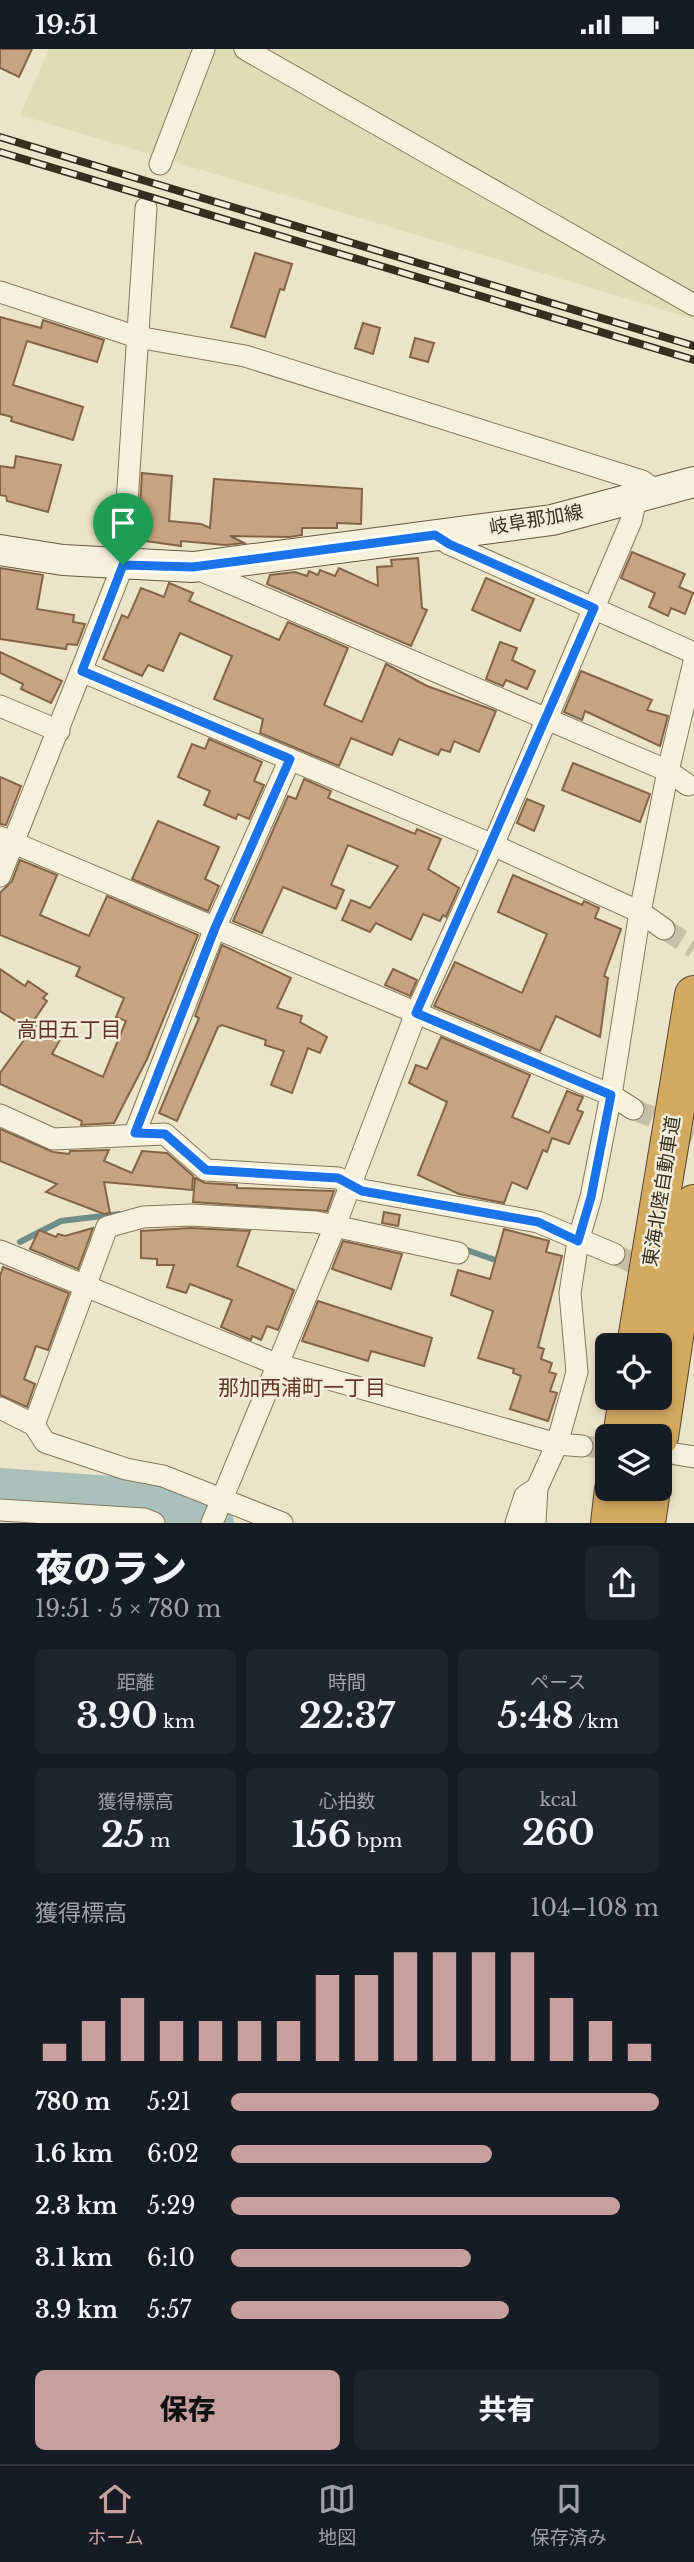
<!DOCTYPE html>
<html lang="ja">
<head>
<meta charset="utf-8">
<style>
	body { margin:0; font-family:"Libre Baskerville","Noto Sans JP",serif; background:#20242c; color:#f1f3f6; height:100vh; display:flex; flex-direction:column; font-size:26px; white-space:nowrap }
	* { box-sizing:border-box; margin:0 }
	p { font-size:23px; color:#9ea1a6 }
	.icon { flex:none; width:38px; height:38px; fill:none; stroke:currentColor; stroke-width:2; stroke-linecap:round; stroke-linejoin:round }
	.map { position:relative; height:1474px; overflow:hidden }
	.side { display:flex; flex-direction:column; background:#171b24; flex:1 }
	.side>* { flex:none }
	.buttons { position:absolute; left:595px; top:1284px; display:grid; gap:14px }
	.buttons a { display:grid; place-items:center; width:77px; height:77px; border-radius:10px; background:#171b24; box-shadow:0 4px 10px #0003; font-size:35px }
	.pin { position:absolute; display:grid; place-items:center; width:60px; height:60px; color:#fff; margin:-72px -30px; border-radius:50% 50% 50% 0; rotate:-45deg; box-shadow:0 0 7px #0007 }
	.pin .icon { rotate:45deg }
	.round { display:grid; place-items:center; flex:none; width:74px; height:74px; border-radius:10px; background:#20242c }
	.head { display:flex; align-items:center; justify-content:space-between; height:119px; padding:0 35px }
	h1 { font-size:38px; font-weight:800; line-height:52px }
	.stats { display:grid; grid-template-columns:repeat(3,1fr); gap:10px; height:119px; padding:7px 35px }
	.stats div { display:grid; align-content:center; border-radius:10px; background:#20242c; text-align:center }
	.stats b { font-size:35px; font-weight:800 }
	.stats small { font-size:19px; font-weight:400 }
	.stats p { font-size:19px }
	.chart { height:196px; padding:14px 35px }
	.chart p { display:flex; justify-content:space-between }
	.chart svg { width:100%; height:126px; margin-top:7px; stroke:#c5a09e; stroke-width:6 }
	.cta { display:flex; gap:14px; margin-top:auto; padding:14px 35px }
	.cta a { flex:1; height:80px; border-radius:10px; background:#c5a09e; color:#111; font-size:28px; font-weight:800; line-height:80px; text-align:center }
	.cta a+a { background:#20242c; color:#f1f3f6 }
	ul { padding:0 35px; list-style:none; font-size:23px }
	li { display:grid; grid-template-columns:112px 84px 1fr; align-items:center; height:52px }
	li i { height:18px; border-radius:9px; background:#c5a09e }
	.status { display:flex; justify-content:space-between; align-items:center; height:49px; padding:0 35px; background:#171b24; direction:ltr }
	.status svg { height:19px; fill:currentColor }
	.dock { display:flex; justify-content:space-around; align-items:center; height:98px; border-top:2px solid #363941; background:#171b24; font-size:19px; color:#9ea1a6 }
	.dock a { display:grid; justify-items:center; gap:4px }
	.dock .selected { color:#c5a09e }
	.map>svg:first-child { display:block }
	.farmland { fill:#e0ddb6 }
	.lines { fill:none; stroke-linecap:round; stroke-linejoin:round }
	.stream { stroke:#708e89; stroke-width:6 }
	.river { stroke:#a9c0bb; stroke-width:38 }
	.building { fill:#c6a481; stroke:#836446; stroke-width:2 }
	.minor-tunnel { stroke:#c7c0a7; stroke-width:21; stroke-dasharray:21 10; stroke-linecap:butt }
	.minor-casing { stroke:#86775e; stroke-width:23 }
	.secondary-casing { stroke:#685841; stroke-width:32 }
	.motorway-casing { stroke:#544532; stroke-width:40 }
	.minor { stroke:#f6f1db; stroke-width:21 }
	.secondary { stroke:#f6f1db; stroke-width:30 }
	.motorway { stroke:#d3aa60; stroke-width:38 }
	.rail-casing { stroke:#372e21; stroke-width:8 }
	.rail { stroke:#f3edd7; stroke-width:5; stroke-dasharray:16; stroke-linecap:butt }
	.route-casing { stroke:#fff; stroke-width:14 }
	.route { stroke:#1a73e8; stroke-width:9 }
	.labels { text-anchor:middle; stroke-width:5; stroke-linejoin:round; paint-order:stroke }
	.street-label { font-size:19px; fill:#372e21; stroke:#f3edd7 }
	.neighbourhood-label { font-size:21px; fill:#613624; stroke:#f3edd7 }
</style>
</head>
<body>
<div class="status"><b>19:51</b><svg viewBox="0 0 49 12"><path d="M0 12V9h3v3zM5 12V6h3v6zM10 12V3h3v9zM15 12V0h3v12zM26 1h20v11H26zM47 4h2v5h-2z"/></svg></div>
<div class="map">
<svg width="694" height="1474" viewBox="0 0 694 1474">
	<rect width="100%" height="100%" fill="#ebe4c8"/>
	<!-- farmland -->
	<polygon class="farmland" points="49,0 694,0 694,270 20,66"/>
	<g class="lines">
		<!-- stream -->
		<g class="stream">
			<polyline points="20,1193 61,1172 119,1165"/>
			<polyline points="461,1199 501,1213"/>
		</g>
		<!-- river -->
		<polyline class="river" points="0,1438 151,1449 215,1474"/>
	</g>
	<!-- building -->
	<g class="building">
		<polygon points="0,0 32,0 19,28 0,19"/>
		<polygon points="255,204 292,215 284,241 280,240 265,288 231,278"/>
		<polygon points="0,268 41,279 43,271 104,291 97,313 27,292 13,336 83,358 73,391 11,372 12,368 0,365"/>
		<polygon points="363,274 380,279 373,305 355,299"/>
		<polygon points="415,289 434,294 428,313 410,308"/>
		<polygon points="16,407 61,416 48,463 7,452 6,447 0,446 0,417 14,419"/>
		<polygon points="142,424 172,427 169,472 201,475 210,479 214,430 362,440 361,475 337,474 337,479 302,479 302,486 289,488 230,487 244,494 226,496 181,492 181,497 138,491"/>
		<polygon points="632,503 685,525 679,538 693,544 685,565 671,559 668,567 649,558 655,544 621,529"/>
		<polygon points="418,509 422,559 427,561 411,597 267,535 270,526 295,523 307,527 309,522 318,526 320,521 335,527 339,519 378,537 377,518 392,517 391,511"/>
		<polygon points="0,519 43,526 37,560 74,566 73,573 85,575 77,596 67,595 66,600 0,590"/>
		<polygon points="486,529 534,550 520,582 472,561"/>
		<polygon points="169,534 193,544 189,552 279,591 288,573 348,599 324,656 362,673 386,615 427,637 496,662 479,703 454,692 450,703 441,700 438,706 399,690 392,706 351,689 339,717 260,684 263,670 214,650 232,607 180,584 163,622 148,616 142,627 103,610 122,566 128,569 141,539 164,548"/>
		<polygon points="500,593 517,599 512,611 535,622 527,640 506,631 503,637 486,630"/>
		<polygon points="0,603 62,632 51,654 21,640 23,635 0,624"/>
		<polygon points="581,622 652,651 647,661 668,667 660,697 585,662 582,671 564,663"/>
		<polygon points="209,690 262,713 254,732 264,736 249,770 238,765 236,770 204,756 210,742 178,728 192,695 205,700"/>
		<polygon points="573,714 650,745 640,773 562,741"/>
		<polygon points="0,728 21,737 6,776 0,775"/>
		<polygon points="304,730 331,742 328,749 415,785 417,780 441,790 428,820 459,839 446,868 443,866 440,872 423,865 411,891 376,874 370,883 342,871 351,851 370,859 398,817 348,796 331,836 344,841 336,860 283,838 262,884 233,872 288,747 296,750"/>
		<polygon points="527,750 544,757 534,782 517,774"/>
		<polygon points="158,772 219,798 205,830 219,837 208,862 132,830"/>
		<polygon points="20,811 57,826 40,866 89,887 107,847 198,886 147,1010 114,1074 81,1076 82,1072 0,1035 0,1024 37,973 62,987 52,1005 103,1028 126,972 116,968 124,949 76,927 80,918 0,886 0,844 12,832"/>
		<polygon points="513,826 582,856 584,852 599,859 595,869 621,880 604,927 608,929 600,988 556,967 540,1002 434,957 455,913 522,944 547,885 498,863"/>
		<polygon points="222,896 291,929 277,959 302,967 300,973 327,988 320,1004 308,999 292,1044 271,1036 284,1002 265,996 266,991 222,976 218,978 177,1072 159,1064 199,969 195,967"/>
		<polygon points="0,920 25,937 28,932 47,945 43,949 47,952 28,980 0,962"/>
		<polygon points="393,920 417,931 410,947 385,936"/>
		<polygon points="441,988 530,1026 512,1068 549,1084 567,1042 583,1048 577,1061 583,1063 569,1095 552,1089 547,1103 543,1101 527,1140 512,1133 504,1154 459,1145 418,1126 447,1053 409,1034 416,1016 427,1020"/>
		<polygon points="0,1080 53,1103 69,1105 70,1102 109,1101 104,1112 132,1124 142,1102 167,1104 193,1127 192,1141 104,1133 110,1164 104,1165 46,1143 57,1135 0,1112"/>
		<polygon points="195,1129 205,1134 237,1136 237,1139 334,1142 327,1162 193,1153"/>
		<polygon points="384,1163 400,1166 398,1177 382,1174"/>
		<polygon points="93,1179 78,1220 30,1200 39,1181 56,1188 58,1185 65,1187"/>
		<polygon points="191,1179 250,1182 237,1217 294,1241 278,1281 267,1277 261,1291 252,1287 251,1291 221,1278 232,1251 190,1235 186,1244 167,1238 174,1216 157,1216 157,1210 141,1209 141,1182"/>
		<polygon points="504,1180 549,1192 546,1203 562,1207 538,1298 544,1300 541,1310 552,1314 549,1323 556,1325 550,1342 557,1344 548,1372 510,1360 521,1327 513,1324 514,1320 478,1309 493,1262 451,1246 458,1221 490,1230"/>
		<polygon points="343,1192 402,1205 391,1240 332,1220"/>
		<polygon points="3,1218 69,1244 48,1301 36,1297 24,1330 35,1335 27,1358 0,1346 0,1227"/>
		<polygon points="318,1252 432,1289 424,1317 371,1302 368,1312 302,1292"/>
	</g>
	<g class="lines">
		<!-- minor-tunnel -->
		<g class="minor-tunnel">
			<polyline points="664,880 694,899"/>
			<polyline points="633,1060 694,1085"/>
			<polyline points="614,1205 656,1225"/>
			<polyline points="582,1397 607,1399"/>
		</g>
		<defs>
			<g id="minor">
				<polyline points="245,0 694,256"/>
				<polyline points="160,115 204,0"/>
				<polyline points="0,243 137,288 245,307 642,432 658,443"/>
				<polyline points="435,486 449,495 694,604"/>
				<polyline points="195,519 668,722 688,736"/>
				<polyline points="81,622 493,796 640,863 664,880"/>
				<polyline points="0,657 59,682"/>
				<polyline points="0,788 611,1046 633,1060"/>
				<polyline points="0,827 123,516 146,159"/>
				<polyline points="0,1066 53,1090 165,1085 206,1121 338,1129 362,1141 538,1173 614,1205"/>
				<polyline points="135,1084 215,879 290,710"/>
				<polyline points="0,1202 276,1315 557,1395 582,1397"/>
				<polyline points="0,1359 34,1376 45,1393 126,1420 163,1427 282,1474"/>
				<polyline points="34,1376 107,1178 143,1168 191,1166 316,1173 458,1204"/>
				<polyline points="676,1405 694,1408"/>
				<polyline points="0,1461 144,1470 154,1474"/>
				<polyline points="212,1474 331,1187 416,964 493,796 631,472 636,450"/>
				<polyline points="516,1474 525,1447 537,1439"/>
				<polyline points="535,1474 537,1439 557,1395 577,1323 570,1244 578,1192 591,1148 611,1046 640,863 668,722 694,613"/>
			</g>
			<polyline id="secondary" points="0,501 63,511 193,518 552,471 694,433"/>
			<g id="motorway">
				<polyline points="636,1297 694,946"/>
				<polyline points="622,1388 628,1349"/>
				<polyline points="659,1388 694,1155"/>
				<polyline points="610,1474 614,1440"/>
				<polyline points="646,1474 651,1440"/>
			</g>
		</defs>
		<!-- minor casing -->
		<use href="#minor" class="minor-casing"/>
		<!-- secondary casing -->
		<use href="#secondary" class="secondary-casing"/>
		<!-- motorway casing -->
		<use href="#motorway" class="motorway-casing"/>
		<!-- minor -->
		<use href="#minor" class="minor"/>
		<!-- secondary -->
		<use href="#secondary" class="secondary"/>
		<!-- motorway -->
		<use href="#motorway" class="motorway"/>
		<defs>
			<g id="rail">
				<polyline points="0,88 694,297"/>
				<polyline points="0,103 694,311"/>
			</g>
		</defs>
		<!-- rail casing -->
		<use href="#rail" class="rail-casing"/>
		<!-- rail -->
		<use href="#rail" class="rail"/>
	</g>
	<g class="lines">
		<defs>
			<polygon id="route" points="435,486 449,495 594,559 416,964 611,1046 591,1148 578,1192 538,1173 362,1142 338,1129 206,1121 165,1085 135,1084 215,879 290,710 82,622 123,516 193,518"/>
		</defs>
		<!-- route casing -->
		<use href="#route" class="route-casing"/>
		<!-- route -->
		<use href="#route" class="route"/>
	</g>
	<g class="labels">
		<!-- street labels -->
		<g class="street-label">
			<text transform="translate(536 470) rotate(-10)" y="7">岐阜那加線</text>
			<text transform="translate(661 1142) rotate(-81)" y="7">東海北陸自動車道</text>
		</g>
		<!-- neighbourhood labels -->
		<g class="neighbourhood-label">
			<text x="69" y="988">高田五丁目</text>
			<text x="302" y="1346">那加西浦町一丁目</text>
		</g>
	</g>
</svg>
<div class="buttons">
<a><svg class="icon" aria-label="locate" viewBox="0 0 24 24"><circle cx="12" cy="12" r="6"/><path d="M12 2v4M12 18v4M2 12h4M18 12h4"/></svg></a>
<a><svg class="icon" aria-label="layers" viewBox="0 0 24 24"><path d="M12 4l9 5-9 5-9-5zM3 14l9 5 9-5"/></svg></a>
</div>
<div class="pin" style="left:123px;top:516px;background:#1e9e55"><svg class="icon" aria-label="arrive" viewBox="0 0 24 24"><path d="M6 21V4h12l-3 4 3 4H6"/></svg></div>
</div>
<section class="side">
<div class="head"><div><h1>夜のラン</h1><p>19:51 · 5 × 780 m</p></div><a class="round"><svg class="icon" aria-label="share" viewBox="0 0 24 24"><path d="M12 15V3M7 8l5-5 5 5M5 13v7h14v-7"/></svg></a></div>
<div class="stats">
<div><p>距離</p><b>3.90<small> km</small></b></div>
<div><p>時間</p><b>22:37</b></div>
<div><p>ペース</p><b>5:48<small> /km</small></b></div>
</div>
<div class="stats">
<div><p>獲得標高</p><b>25<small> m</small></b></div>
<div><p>心拍数</p><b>156<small> bpm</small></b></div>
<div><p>kcal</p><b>260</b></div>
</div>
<div class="chart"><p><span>獲得標高</span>104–108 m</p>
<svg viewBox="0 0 160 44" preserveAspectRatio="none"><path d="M5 44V38M15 44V30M25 44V22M35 44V30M45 44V30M55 44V30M65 44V30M75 44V14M85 44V14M95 44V6M105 44V6M115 44V6M125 44V6M135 44V22M145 44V30M155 44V38"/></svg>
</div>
<ul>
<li><b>780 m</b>5:21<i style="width:100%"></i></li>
<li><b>1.6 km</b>6:02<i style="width:61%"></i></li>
<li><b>2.3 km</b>5:29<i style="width:91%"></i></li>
<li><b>3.1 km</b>6:10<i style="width:56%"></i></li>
<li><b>3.9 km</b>5:57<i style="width:65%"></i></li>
</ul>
<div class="cta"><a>保存</a><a>共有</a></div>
</section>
<nav class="dock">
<a class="selected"><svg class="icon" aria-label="home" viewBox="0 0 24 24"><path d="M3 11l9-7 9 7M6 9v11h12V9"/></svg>ホーム</a>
<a><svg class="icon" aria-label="map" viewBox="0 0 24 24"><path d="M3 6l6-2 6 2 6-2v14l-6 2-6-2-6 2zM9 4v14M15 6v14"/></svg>地図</a>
<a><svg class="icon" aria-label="saved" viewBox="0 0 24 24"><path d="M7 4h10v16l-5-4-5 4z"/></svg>保存済み</a>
</nav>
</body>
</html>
